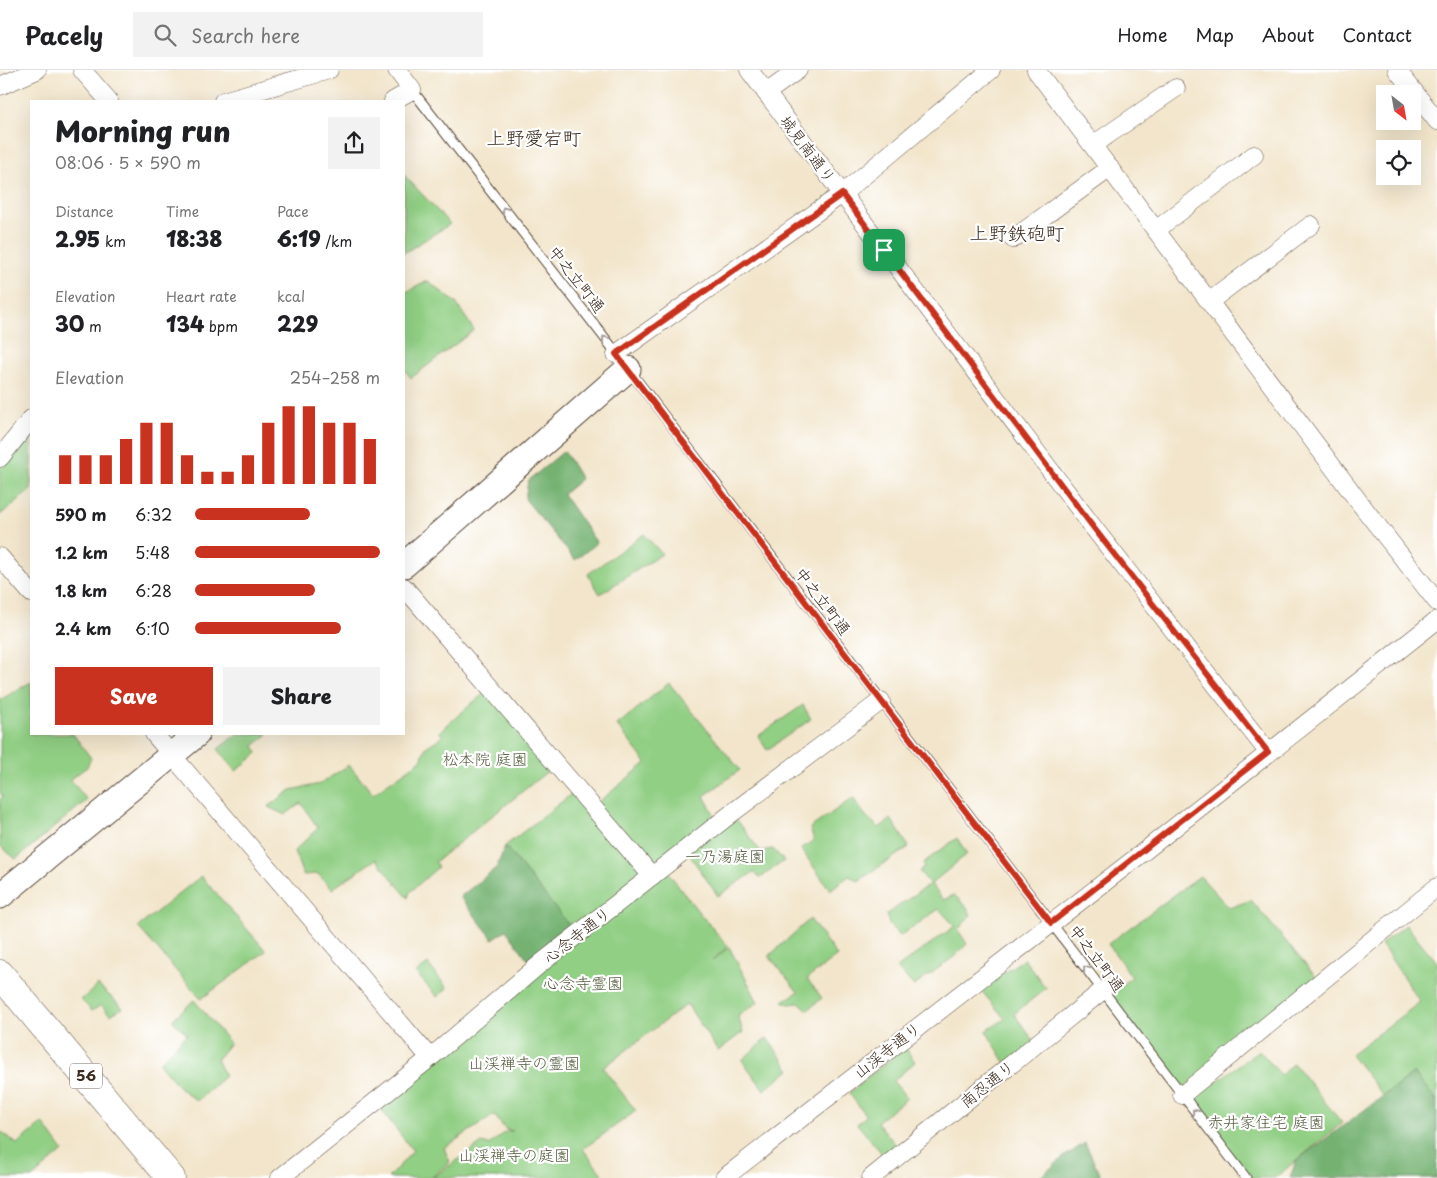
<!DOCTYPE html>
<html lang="en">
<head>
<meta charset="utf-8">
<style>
	body { margin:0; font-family:"Playpen Sans","Klee One",sans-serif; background:#f2f2f2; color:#202124; height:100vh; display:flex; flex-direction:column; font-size:19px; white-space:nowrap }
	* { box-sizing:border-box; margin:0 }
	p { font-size:16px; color:#757577 }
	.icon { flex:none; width:28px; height:28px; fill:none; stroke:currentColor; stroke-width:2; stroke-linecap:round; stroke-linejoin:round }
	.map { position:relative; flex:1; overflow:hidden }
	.side { position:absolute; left:30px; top:30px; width:375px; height:635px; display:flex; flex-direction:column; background:#fff; border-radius:0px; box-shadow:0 5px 20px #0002 }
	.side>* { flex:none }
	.needle { width:32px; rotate:149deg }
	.controls { position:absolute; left:1376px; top:15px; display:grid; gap:10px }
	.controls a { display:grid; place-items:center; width:45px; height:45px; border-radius:0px; background:#fff; box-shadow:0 5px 20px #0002; font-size:25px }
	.pin { position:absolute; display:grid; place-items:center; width:42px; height:42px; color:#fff; margin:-21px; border-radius:10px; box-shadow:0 2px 8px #0006 }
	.round { display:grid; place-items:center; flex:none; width:52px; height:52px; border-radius:0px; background:#f2f2f2 }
	.headline { display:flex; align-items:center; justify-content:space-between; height:85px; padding:0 25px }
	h1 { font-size:28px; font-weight:800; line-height:38px }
	.metrics { display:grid; grid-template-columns:repeat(3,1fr); gap:8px; height:85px; padding:5px 25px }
	.metrics div { display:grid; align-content:center }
	.metrics b { font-size:21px; font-weight:800 }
	.metrics small { font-size:14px; font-weight:400 }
	.metrics p { font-size:14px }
	.chart { height:140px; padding:10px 25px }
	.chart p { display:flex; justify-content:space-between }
	.chart svg { width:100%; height:90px; margin-top:5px; stroke:#c8321e; stroke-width:6 }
	.action { display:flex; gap:10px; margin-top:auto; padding:10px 25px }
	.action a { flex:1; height:58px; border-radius:0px; background:#c8321e; color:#fff; font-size:20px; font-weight:800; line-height:58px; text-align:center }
	.action a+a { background:#f2f2f2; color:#202124 }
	ul { padding:0 25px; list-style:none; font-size:16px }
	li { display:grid; grid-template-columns:80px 60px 1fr; align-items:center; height:38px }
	li i { height:12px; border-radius:6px; background:#c8321e }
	header { display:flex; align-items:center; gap:30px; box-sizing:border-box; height:70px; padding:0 25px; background:#fff; border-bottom:1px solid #e0e0e0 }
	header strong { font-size:24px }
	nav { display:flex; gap:28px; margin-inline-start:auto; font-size:18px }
	.search { width:350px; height:45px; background:#f2f2f2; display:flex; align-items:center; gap:12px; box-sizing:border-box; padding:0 18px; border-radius:0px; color:#757577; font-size:19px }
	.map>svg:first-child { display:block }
	.green { fill:#91cf84; stroke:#667c51 }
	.forest { fill:#74b272; stroke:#586e48 }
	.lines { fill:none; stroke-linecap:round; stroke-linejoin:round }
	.lane-casing { stroke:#564638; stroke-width:11 }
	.street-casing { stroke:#564638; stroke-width:19 }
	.secondary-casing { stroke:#564638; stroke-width:27 }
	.primary-casing { stroke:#564638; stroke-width:29 }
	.lane { stroke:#fff; stroke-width:9 }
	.street { stroke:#fff; stroke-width:18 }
	.secondary { stroke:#fff; stroke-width:25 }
	.primary { stroke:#fff; stroke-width:28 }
	.oneway { stroke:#a79f9a }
	.route-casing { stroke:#fff; stroke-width:10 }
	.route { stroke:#c8321e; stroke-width:6 }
	.labels { text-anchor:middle; stroke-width:4.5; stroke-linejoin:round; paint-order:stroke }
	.shield { fill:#fff; stroke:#766a62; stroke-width:1 }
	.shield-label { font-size:15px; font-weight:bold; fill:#3b2a1e }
	.street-label { font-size:16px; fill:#3b2a1e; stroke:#fff }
	.park-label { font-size:16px; fill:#555c3d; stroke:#fff }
	.quarter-label { font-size:19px; fill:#3b2a1e; stroke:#fff }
</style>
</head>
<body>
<header>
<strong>Pacely</strong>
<div class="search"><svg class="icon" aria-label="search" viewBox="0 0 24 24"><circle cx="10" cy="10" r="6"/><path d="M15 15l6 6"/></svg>Search here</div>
<nav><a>Home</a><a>Map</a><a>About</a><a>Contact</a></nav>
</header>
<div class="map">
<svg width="1437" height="1108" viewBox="0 0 1437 1108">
	<rect width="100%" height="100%" fill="#fff"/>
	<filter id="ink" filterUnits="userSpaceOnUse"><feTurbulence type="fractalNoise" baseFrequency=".02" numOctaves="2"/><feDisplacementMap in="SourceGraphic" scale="10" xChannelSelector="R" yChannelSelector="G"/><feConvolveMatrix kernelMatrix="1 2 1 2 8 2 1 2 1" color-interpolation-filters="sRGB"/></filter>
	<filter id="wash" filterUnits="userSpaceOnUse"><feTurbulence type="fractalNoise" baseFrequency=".0096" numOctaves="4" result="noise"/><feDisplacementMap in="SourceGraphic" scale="20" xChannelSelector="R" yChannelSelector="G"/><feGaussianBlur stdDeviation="1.12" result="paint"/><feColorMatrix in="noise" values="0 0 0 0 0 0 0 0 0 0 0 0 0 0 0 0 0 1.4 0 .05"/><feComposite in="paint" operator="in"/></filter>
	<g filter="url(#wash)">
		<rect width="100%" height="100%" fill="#f2e5cb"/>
		<!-- green -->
		<g class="green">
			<polygon points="404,105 450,154 404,183"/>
			<polygon points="428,211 456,233 474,260 411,308 404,299 404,223"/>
			<polygon points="31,366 31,420 0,445 0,399"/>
			<polygon points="644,464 662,484 600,524 588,504"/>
			<polygon points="31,612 31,664 73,664 91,688 87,697 70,709 87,730 16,789 0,776 0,729 3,727 0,723 0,630"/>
			<polygon points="669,613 740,700 704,726 719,753 737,750 760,781 773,779 784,791 760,808 754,802 718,826 686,780 649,802 595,735 646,693 617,655"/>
			<polygon points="491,617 554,696 435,792 438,797 410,822 408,828 376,789 332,819 318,804 303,805 294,781 318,758 301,733 285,745 268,737 291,720 320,714 349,695 373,724 421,690 426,677 443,666 439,662"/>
			<polygon points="803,635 811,649 767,680 758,666"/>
			<polygon points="237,664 268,664 254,676 258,683 236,701 218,679"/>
			<polygon points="578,719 651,807 664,797 701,845 728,876 712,891 729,877 758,932 738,946 743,962 718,981 687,934 603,998 636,1041 583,1079 605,1108 432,1108 482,1073 489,1075 507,1061 513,1061 505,1059 494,1045 444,1078 450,1092 431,1108 388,1108 413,1081 380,1038 577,865 505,776"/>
			<polygon points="853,728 865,745 879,758 891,749 909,777 858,811 849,806 830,820 801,779 814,770 810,758"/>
			<polygon points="957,768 967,784 931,814 943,830 954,825 967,837 971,845 958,860 967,874 955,886 914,916 897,898 955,856 939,839 900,866 889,855 887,844 930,814 919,801 924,798 923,793"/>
			<polygon points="201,806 266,881 201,929 138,857"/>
			<polygon points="1200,806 1229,838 1251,830 1320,912 1182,1025 1106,926 1132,907 1108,874"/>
			<polygon points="810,849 837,886 807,909 822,928 808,940 800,933 789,934 783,931 798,922 769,886"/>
			<polygon points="1406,855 1437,892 1437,1031 1414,1003 1383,1026 1351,984 1420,932 1381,874"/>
			<polygon points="1024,889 1046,918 1014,944 1036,974 1008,997 986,961 1005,949 980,919"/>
			<polygon points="428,894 447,918 437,927 416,903"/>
			<polygon points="98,915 123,938 110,945 101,935 92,941 81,930"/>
			<polygon points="194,930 230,973 217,989 225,1006 197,1031 181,1019 159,993 187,964 172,950"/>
			<polygon points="767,968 790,1000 764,1020 742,990"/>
			<polygon points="905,977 915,992 893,1011 907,1028 877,1052 902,1082 890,1093 857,1054 866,1046 849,1023"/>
			<polygon points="1259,980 1281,1005 1293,993 1342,1053 1275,1108 1246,1108 1188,1033"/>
			<polygon points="43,1053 63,1081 32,1108 0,1108 0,1061 17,1074"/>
		</g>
		<!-- forest -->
		<g class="forest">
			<polygon points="564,381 581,409 563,424 597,473 575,490 525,429 528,411"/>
			<polygon points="505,776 577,865 535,899 506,860 493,869 460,827 497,797"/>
			<polygon points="1414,1003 1437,1031 1437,1108 1290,1108 1296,1091"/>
			<polygon points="1085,1073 1100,1104 1098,1108 1039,1108 1064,1087"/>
		</g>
	</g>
	<g filter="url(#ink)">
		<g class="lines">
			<defs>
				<g id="lane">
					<polyline points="412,20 618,285"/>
					<polyline points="629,300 1246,1108"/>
				</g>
				<g id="street">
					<polyline points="82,0 109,31"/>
					<polyline points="749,0 1093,457 1268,682"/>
					<polyline points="1036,0 1359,432 1437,532"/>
					<polyline points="1397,0 1437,51"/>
					<polyline points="0,16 37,0"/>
					<polyline points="766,23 798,0"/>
					<polyline points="223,31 329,0"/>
					<polyline points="393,31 412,20 397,0"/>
					<polyline points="1093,75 1176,18"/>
					<polyline points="1156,160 1254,85"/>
					<polyline points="1013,169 1110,98"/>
					<polyline points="1210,231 1311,155"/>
					<polyline points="616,284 842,124 991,0"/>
					<polyline points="0,388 31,349"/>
					<polyline points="0,487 31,523"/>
					<polyline points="404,517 652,806"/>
					<polyline points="154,664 430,988"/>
					<polyline points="1182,1025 1437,817"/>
					<polyline points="280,1108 430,988 540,894 732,743 881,631"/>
					<polyline points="724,1108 1137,787 1437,550"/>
					<polyline points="871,1108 1103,920"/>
				</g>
				<g id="secondary">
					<polyline points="404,495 628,299"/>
					<polyline points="0,826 197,664"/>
				</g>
				<polyline id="primary" points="0,904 171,1108"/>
			</defs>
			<!-- lane casing -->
			<use href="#lane" class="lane-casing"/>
			<!-- street casing -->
			<use href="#street" class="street-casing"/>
			<!-- secondary casing -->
			<use href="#secondary" class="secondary-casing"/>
			<!-- primary casing -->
			<use href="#primary" class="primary-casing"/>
			<!-- lane -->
			<use href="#lane" class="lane"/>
			<!-- street -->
			<use href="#street" class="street"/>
			<!-- secondary -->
			<use href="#secondary" class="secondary"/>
			<!-- primary -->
			<use href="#primary" class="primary"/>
		</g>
		<!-- one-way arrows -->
		<defs><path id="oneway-chevron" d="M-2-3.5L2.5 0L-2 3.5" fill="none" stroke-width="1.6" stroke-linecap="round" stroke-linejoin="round" transform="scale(1.25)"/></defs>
		<g class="oneway">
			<use href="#oneway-chevron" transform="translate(505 140) rotate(-128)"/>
			<use href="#oneway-chevron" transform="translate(605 269) rotate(-128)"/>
			<use href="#oneway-chevron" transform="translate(1086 899) rotate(-128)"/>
			<use href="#oneway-chevron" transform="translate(1195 1042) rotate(-128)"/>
		</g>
	</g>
	<g class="lines" filter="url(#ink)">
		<defs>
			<polygon id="route" points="842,124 1093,457 1268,682 1051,853 616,284"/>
		</defs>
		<!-- route casing -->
		<use href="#route" class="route-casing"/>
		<!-- route -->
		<use href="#route" class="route"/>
	</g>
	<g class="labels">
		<!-- shield labels -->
		<rect class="shield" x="70" y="993.5" width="32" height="25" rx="4"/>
		<g class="shield-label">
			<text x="86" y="1011">56</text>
		</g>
		<!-- street labels -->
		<g class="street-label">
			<text transform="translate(808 79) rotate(53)" y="6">城見南通り</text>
			<text transform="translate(577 209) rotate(52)" y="6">中之立町通</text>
			<text transform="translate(823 531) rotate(53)" y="6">中之立町通</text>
			<text transform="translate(577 865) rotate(-38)" y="6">心念寺通り</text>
			<text transform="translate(1097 888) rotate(53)" y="6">中之立町通</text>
			<text transform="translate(887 980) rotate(-38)" y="6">山渓寺通り</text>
			<text transform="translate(987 1014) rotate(-39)" y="6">南忍通り</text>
		</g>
		<!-- park labels -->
		<g class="park-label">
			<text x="485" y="695">松本院 庭園</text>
			<text x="725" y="792">一乃湯庭園</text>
			<text x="583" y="919">心念寺霊園</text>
			<text x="524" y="999">山渓禅寺の霊園</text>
			<text x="1266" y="1058">赤井家住宅 庭園</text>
			<text x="514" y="1091">山渓禅寺の庭園</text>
		</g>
		<!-- quarter labels -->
		<g class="quarter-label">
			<text x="534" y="75">上野愛宕町</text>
			<text x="1017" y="170">上野鉄砲町</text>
		</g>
	</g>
</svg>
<div class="controls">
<a><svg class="needle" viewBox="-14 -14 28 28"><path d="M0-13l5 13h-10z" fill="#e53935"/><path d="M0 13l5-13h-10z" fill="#757577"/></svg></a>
<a><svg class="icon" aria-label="locate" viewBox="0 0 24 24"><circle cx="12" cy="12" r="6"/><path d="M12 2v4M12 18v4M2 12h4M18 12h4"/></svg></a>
</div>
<div class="pin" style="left:884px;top:180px;background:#1e9e55"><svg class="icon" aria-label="arrive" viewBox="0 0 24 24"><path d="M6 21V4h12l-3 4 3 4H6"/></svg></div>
<section class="side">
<div class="headline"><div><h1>Morning run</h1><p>08:06 · 5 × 590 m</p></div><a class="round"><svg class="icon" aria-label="share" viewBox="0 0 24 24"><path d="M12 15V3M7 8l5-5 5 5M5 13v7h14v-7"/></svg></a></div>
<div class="metrics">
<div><p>Distance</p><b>2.95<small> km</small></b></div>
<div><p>Time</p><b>18:38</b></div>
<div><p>Pace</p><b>6:19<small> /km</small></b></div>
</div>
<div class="metrics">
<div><p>Elevation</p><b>30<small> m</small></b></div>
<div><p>Heart rate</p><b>134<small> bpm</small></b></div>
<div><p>kcal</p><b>229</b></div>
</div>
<div class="chart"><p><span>Elevation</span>254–258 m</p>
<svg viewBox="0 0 160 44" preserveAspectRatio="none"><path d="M5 44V30M15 44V30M25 44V30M35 44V22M45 44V14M55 44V14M65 44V30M75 44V38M85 44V38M95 44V30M105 44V14M115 44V6M125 44V6M135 44V14M145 44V14M155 44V22"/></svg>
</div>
<ul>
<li><b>590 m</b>6:32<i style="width:62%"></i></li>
<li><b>1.2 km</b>5:48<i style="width:100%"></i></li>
<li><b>1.8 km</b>6:28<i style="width:65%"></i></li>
<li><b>2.4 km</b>6:10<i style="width:79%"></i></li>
</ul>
<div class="action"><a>Save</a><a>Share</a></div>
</section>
</div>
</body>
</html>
